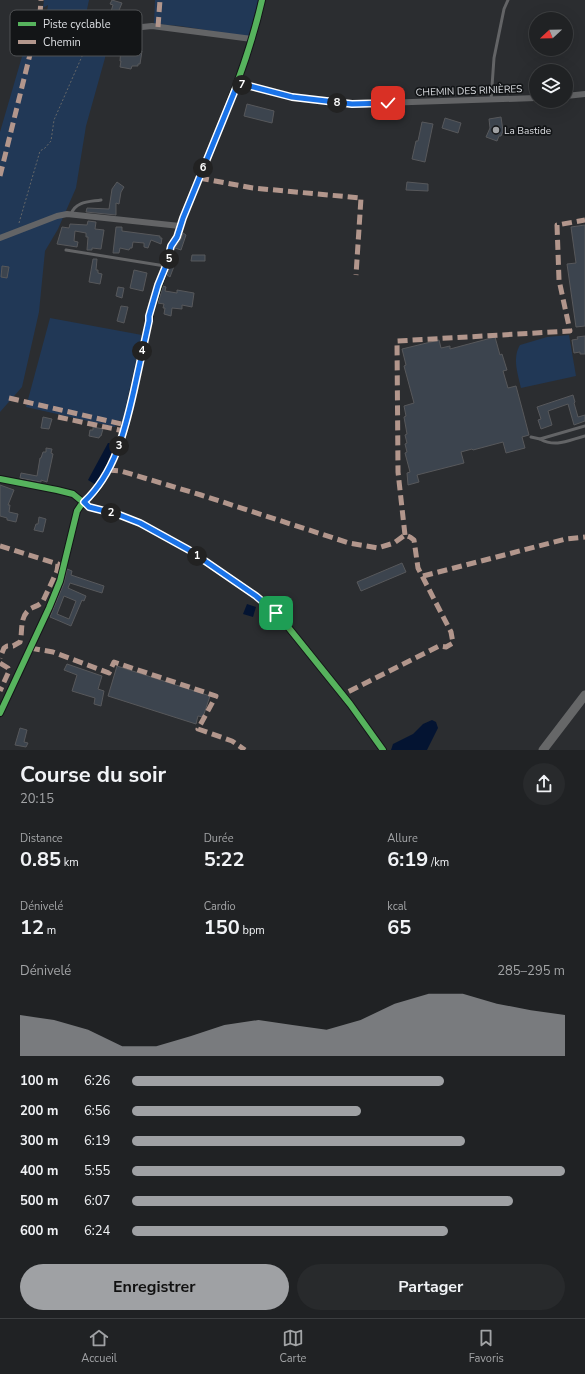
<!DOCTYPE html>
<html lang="fr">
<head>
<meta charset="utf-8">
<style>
	body { margin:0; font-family:"Nunito Sans",sans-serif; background:#282a2c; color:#f1f3f6; height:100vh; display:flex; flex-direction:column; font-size:15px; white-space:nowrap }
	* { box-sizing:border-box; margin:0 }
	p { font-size:13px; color:#a2a4a6 }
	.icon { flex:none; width:22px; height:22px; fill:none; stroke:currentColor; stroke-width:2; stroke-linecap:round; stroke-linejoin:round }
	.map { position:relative; height:750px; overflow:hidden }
	.sheet { display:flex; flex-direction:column; background:#202224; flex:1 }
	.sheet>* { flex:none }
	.needle { width:26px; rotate:248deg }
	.fabs { position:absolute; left:529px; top:12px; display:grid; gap:8px }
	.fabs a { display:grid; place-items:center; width:44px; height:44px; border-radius:50%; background:#202224; box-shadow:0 4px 16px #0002,0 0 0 1px #3d3f41; font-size:20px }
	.pin { position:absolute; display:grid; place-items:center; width:34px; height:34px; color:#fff; margin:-17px; border-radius:8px; box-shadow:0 2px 6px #0006 }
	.km { position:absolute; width:20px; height:20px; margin:-10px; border-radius:50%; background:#222; color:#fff; font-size:11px; line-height:20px; text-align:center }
	.round { display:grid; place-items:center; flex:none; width:42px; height:42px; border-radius:21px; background:#282a2c }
	.overview { display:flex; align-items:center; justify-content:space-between; height:68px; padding:0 20px }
	h1 { font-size:22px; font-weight:700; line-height:30px }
	.figures { display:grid; grid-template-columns:repeat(3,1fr); gap:6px; height:68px; padding:4px 20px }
	.figures div { display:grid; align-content:center }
	.figures b { font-size:20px; font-weight:700 }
	.figures small { font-size:11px; font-weight:400 }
	.figures p { font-size:11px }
	.chart { height:112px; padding:8px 20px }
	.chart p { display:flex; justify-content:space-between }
	.chart svg { width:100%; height:72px; margin-top:4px; fill:#9fa1a4; opacity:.7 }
	.primary-button { display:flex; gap:8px; margin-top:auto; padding:8px 20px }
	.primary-button a { flex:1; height:46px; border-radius:24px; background:#9fa1a4; color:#111; font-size:16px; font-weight:700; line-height:46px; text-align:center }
	.primary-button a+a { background:#282a2c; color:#f1f3f6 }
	ul { padding:0 20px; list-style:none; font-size:13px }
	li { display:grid; grid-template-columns:64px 48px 1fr; align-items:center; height:30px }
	li i { height:10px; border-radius:5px; background:#9fa1a4 }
	.tab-bar { display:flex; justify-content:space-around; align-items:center; height:56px; border-top:1px solid #3d3f41; background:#202224; font-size:11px; color:#a2a4a6 }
	.tab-bar a { display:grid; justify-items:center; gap:2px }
	.tab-bar .selected { color:#9fa1a4 }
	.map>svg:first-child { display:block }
	.green { fill:#213856 }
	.water { fill:#041432 }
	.building { fill:#3c444e; stroke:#57585b; fill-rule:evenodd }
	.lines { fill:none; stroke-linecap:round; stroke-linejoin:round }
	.path { stroke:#656768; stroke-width:1; stroke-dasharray:2 2; stroke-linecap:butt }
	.lane { stroke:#636466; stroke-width:3 }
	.street { stroke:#636466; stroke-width:6 }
	.secondary { stroke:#666768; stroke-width:9 }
	.quiet { stroke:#b2968c; stroke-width:5; stroke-dasharray:10 5; stroke-linecap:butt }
	.cycleway-casing { stroke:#131517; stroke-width:8 }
	.cycleway { stroke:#56b35d; stroke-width:6 }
	.route-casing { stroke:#fff; stroke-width:8 }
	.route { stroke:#1a73e8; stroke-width:5 }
	.poi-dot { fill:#9fa1a4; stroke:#131517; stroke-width:1.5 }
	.labels { text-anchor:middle; stroke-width:3.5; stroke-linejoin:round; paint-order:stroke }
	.street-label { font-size:10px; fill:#dddfe3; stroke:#131517 }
	.poi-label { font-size:10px; fill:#dddfe3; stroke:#131517; text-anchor:start }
	.key { fill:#131517; stroke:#505254; stroke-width:1 }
	.key-label { font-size:11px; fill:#dddfe3 }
</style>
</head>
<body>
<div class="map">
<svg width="585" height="750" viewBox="0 0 585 750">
	<rect width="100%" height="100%" fill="#2b2d30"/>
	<!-- green -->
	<g class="green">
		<polygon points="44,0 89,0 85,19 47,12 48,5 43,8"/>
		<polygon points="155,0 259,0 250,37 180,26 154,24"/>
		<polygon points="35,12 108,31 105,58 86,126 76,188 58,229 45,251 39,312 22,387 0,412 0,132"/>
		<polygon points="50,318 142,335 141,344 136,346 134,351 138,357 126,415 123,421 117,420 115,427 26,407"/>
		<path d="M569 335 576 376 521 388C518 374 512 358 520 345L547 337Z"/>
	</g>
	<!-- water -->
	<g class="water">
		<polygon points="108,443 116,444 111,458 96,485 88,480"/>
		<polygon points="247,604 256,607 253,617 243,614"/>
		<polygon points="432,720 436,722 438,728 427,750 391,750 393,744 413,734 423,724"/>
	</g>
	<!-- building -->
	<g class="building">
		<polygon points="112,0 122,3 115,20 109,18 113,5 110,4"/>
		<polygon points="128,42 136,43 136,44 140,45 139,51 142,51 140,64 138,64 138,66 132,66 131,69 120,67 121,61 120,61 121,48 127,49"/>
		<polygon points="247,104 274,111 272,123 244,116"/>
		<polygon points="501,117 503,131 501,136 499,136 497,141 486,137 490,128 489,119"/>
		<polygon points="445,118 461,123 458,133 442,128"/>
		<polygon points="422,122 433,124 425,162 412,159 416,141 418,141"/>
		<polygon points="117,182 124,187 121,192 119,204 116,203 116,215 86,212 87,208 109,209 112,189"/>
		<polygon points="407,182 428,184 428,191 406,190"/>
		<polygon points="88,221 96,222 95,229 104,230 101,249 92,248 92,250 87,250 88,237 86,237 86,233 75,231 74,241 78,242 77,247 57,244 62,227 69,228 70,224 87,225"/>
		<polygon points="585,225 585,326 576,327 567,264 576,263 571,227"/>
		<polygon points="116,227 122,227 122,231 160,236 160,238 162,238 161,244 151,240 148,248 144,247 144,243 133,242 132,248 130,248 129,250 120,248 119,253 113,253"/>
		<polygon points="183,233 186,235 181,250 175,248 181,239"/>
		<polygon points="192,255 205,255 205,261 191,261"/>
		<polygon points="173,257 177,258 170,277 167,275"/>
		<polygon points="93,259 97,259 96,270 98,270 98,273 102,274 100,284 89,282"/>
		<polygon points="2,266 9,267 7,278 1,277"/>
		<polygon points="134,270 147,273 143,291 130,288"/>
		<polygon points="163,286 166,287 165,291 177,293 177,290 194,293 192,307 182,305 182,309 172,308 171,316 164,314 165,308 163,308 164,304 158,303"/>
		<polygon points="118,287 124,288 122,298 116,296"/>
		<polygon points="121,306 128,307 124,323 117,321"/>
		<polygon points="585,336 585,354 580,354 580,352 574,353 572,340 578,339 577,337"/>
		<polygon points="495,337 500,355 502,354 507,370 503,371 508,388 516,386 523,412 529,435 522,437 525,448 506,453 503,442 473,450 472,449 461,452 464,463 417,475 419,482 408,485 407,473 410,472 405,453 407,452 405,444 407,443 405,435 407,434 404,417 406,416 404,406 414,403 404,366 406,365 402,349 439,340 441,348 450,346 450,349"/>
		<polygon points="573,395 575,402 574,403 578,417 585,415 585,421 574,425 568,404 548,411 552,425 541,429 538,420 541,419 537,407"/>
		<polygon points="43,417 52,419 49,429 41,428"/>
		<polygon points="93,427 103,429 101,436 100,436 99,438 89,436 90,430 93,430"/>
		<polygon points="46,448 52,449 51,453 53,454 47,482 41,480 41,482 20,478 21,473 37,476 40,458 41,458 43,452 46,452"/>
		<polygon points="0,485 14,490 8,505 10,505 9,512 18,514 16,522 7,520 7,518 0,516"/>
		<polygon points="39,517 46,519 43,532 34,530 36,524 38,524"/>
		<polygon points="402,563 406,572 361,591 357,582"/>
		<path d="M67 569 72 571 71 575 104 586 102 593 70 583 68 588 86 596 84 601 82 600 71 626 50 617 64 583ZM64 596 76 601 69 619 57 614Z"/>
		<polygon points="67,664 102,676 98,689 104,691 101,706 94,704 95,698 72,691 77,675 64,670"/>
		<polygon points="117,666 210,696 203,717 198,716 196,724 108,696"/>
		<polygon points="20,728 27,730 24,742 28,743 26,747 15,745"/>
	</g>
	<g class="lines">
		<!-- path -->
		<polyline class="path" points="19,223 40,151 45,148 51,141 54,120 94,29"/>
		<!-- lane -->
		<g class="lane">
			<polyline points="491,100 494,58 504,9 508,0"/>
			<path d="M71 214C76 201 89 202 101 200"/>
			<polyline points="66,250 165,266"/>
			<polyline points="531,437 540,439 585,426"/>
			<path d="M540 439C556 448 569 440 585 436"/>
		</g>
		<!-- street -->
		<g class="street">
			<polyline points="96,23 132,28 152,26 252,39"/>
			<polyline points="237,83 291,97 352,104 536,98"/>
			<polyline points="566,96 585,94"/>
			<polyline points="0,238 57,216 67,214 180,226"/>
			<polyline points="0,479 57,490 73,494 89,507 117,514 140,523 189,550 256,596 276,613 284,622 350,704 383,750"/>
			<path d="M0 713 49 608 60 581 77 511 81 505 96 490 108 470 119 447 126 424 149 321 150 313 159 285 167 263 171 246 177 237 183 218C211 146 245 76 262 0"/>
		</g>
		<!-- secondary -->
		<polyline class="secondary" points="543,750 585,695"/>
		<!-- quiet -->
		<g class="quiet">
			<polyline points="40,14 77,19 96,23"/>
			<polyline points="158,27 160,0"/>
			<polyline points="0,176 40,14 41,0"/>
			<polyline points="199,178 253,188 361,198 356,275"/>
			<polyline points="9,398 126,425"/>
			<polyline points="58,417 124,431"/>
			<polyline points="108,470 121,471 201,495 349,543 378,548 394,543 405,535 410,537 414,540 418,568 451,632 453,643 446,647 439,646 342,695"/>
			<polyline points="405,535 398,472 397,341 570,331 559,280 557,225 585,220"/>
			<path d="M0 546 58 564 57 571 43 601C39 606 35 606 30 609 19 617 23 631 20 642L13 646H7L4 648 0 658"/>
			<polyline points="423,576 566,539 585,537"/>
			<polyline points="30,648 53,652 109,673 114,662 216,696 198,729 232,741 245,750"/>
			<polyline points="0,663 8,668 9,671 0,691"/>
		</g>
		<defs>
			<g id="cycleway">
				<polyline points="0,479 57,490 73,494 89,507 117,514 140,523 189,550 256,596 276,613 284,622 350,704 383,750"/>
				<path d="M0 713 49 608 60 581 77 511 81 505 96 490 108 470 119 447 126 424 149 321 150 313 159 285 167 263 171 246 177 237 183 218C211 146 245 76 262 0"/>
			</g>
		</defs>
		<!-- cycleway casing -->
		<use href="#cycleway" class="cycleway-casing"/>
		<!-- cycleway -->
		<use href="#cycleway" class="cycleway"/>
	</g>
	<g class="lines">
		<defs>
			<path id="route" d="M276 613 256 596 189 550 140 523 117 514 89 507 84 502C115 473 125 430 134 390 139 367 144 344 149 321V316L158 285 167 263 171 246 177 237 183 218 238 83 292 97 352 104 388 103"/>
		</defs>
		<!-- route casing -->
		<use href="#route" class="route-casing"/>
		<!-- route -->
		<use href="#route" class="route"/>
	</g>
	<!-- markers -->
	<circle class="poi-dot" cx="496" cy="130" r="4"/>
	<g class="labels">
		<!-- street labels -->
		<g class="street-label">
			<text transform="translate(469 90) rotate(-2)" y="4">CHEMIN DES RINIÈRES</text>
		</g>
		<!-- poi labels -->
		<g class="poi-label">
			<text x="504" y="134">La Bastide</text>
		</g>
	</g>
	<!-- legend -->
	<rect x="10" y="10" width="132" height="46" rx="6" class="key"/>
	<rect x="18" y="22" width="18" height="4" fill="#56b35d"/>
	<rect x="18" y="40" width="18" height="4" fill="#b2968c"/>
	<g class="key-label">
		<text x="43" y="28">Piste cyclable</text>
		<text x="43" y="46">Chemin</text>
	</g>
</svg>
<div class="fabs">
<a><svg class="needle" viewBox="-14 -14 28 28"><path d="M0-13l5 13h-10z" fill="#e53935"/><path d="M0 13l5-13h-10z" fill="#a2a4a6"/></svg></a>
<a><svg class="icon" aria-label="layers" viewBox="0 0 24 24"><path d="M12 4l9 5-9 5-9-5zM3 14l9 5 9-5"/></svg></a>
</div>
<div class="pin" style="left:276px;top:613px;background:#1e9e55"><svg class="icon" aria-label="arrive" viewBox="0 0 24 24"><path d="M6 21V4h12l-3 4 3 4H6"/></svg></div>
<div class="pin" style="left:388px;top:103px;background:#d93025"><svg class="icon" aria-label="check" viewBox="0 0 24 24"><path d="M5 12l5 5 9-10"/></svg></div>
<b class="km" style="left:197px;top:556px">1</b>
<b class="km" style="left:111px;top:513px">2</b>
<b class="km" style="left:119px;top:446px">3</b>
<b class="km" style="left:142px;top:351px">4</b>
<b class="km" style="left:169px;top:259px">5</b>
<b class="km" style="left:203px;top:168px">6</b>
<b class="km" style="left:242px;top:85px">7</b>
<b class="km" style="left:337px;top:103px">8</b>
</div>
<section class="sheet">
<div class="overview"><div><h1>Course du soir</h1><p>20:15</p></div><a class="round"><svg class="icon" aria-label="share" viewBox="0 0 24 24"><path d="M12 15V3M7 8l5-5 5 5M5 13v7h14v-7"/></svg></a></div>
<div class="figures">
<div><p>Distance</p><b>0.85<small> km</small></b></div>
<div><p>Durée</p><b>5:22</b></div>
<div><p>Allure</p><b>6:19<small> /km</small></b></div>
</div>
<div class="figures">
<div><p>Dénivelé</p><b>12<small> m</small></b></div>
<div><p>Cardio</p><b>150<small> bpm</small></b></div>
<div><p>kcal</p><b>65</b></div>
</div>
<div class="chart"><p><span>Dénivelé</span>285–295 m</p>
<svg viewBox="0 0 160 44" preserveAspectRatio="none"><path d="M0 44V19L10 22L20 28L30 38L40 38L50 32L60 25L70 22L80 25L90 28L100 22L110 12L120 6L130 6L140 12L150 16L160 19V44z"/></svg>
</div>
<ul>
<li><b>100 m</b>6:26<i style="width:72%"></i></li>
<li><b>200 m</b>6:56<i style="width:53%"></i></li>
<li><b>300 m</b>6:19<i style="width:77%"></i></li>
<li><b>400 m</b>5:55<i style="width:100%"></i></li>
<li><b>500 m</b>6:07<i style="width:88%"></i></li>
<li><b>600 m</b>6:24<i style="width:73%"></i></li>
</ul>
<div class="primary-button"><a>Enregistrer</a><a>Partager</a></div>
</section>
<nav class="tab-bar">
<a class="selected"><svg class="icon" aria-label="home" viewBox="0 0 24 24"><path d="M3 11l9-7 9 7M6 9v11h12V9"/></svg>Accueil</a>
<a><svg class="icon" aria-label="map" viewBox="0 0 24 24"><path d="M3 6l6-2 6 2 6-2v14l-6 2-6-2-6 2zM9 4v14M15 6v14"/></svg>Carte</a>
<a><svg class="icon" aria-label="saved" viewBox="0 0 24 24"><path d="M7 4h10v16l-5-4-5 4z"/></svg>Favoris</a>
</nav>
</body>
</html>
